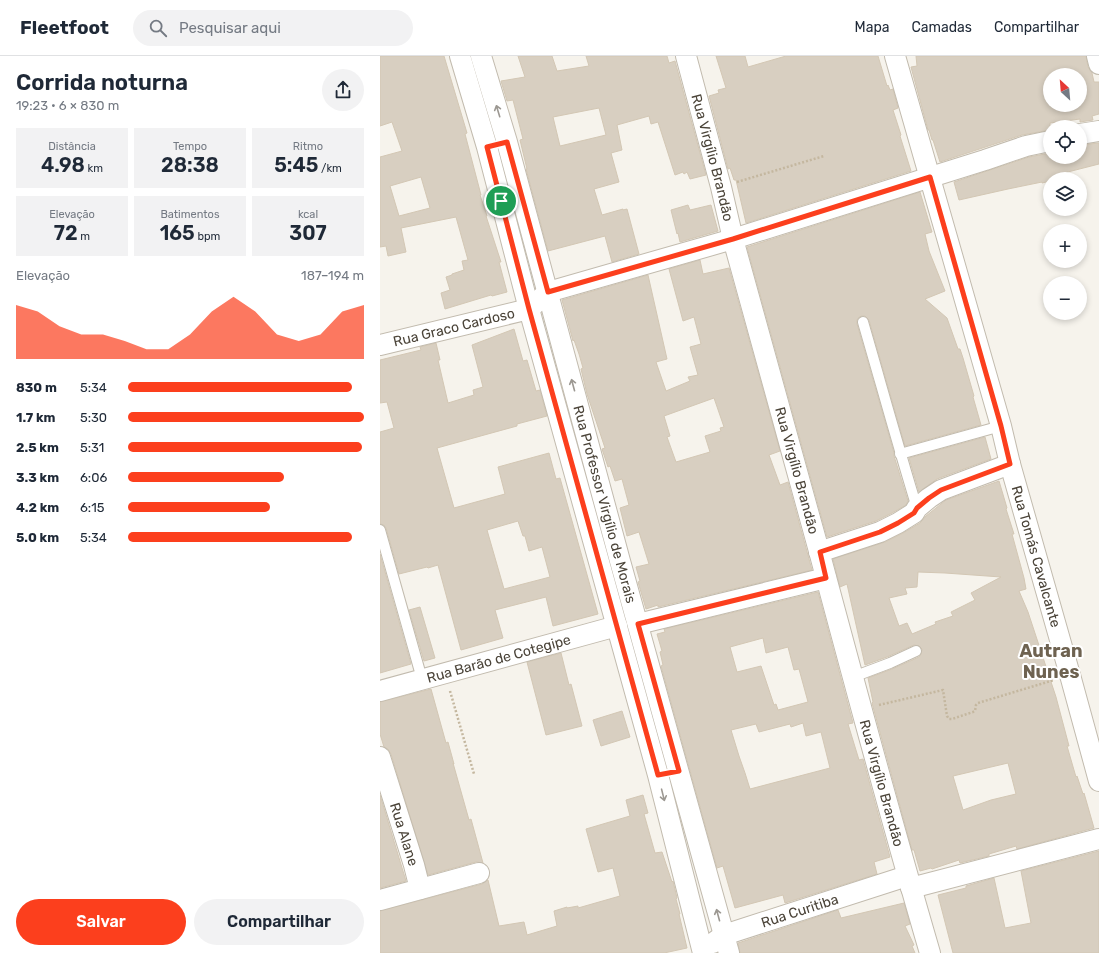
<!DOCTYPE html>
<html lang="pt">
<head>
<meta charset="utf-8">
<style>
	body { margin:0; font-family:Rubik,sans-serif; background:#f2f2f3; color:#1f2937; height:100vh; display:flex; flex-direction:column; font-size:15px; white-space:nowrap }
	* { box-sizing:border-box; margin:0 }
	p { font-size:13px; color:#747a83 }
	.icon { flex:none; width:22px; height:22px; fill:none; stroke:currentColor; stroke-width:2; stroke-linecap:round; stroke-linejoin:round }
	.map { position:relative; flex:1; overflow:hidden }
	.drawer { display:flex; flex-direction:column; background:#fff; width:380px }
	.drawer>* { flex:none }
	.needle { width:26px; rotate:334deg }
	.tools { position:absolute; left:663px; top:12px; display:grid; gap:8px }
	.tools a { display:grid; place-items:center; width:44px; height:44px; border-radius:50%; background:#fff; box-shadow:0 2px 6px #0003; font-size:20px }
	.pin { position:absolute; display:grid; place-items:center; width:34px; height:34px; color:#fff; margin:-17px; border:2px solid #fff; border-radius:50%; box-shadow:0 1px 4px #0007 }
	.round { display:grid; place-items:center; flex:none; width:42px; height:42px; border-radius:21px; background:#f2f2f3 }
	.summary { display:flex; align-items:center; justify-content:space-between; height:68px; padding:0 16px }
	h1 { font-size:22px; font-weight:600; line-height:30px }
	.metrics { display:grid; grid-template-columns:repeat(3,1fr); gap:6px; height:68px; padding:4px 16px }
	.metrics div { display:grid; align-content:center; border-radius:0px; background:#f2f2f3; text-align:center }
	.metrics b { font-size:20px; font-weight:600 }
	.metrics small { font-size:11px; font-weight:400 }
	.metrics p { font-size:11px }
	.chart { height:112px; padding:8px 16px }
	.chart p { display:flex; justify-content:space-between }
	.chart svg { width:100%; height:72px; margin-top:4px; fill:#fc3f1d; opacity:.7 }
	.primary-button { display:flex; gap:8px; margin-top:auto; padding:8px 16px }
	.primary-button a { flex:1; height:46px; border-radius:24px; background:#fc3f1d; color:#fff; font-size:16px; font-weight:600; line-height:46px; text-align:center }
	.primary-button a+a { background:#f2f2f3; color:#1f2937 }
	ul { padding:0 16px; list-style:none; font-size:13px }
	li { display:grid; grid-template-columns:64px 48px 1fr; align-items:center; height:30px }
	li i { height:10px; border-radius:5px; background:#fc3f1d }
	header { display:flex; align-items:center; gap:24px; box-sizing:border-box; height:56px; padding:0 20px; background:#fff; border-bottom:1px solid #e0e1e3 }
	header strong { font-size:19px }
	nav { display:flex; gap:22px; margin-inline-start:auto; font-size:14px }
	.search { width:280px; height:36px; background:#f2f2f3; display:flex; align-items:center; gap:10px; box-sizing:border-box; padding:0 14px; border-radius:22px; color:#747a83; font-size:15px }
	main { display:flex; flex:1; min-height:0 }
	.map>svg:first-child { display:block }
	.building { fill:#d8cfc1; stroke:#d3c7b4; fill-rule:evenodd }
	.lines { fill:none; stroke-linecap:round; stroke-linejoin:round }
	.service-casing { stroke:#c2bbae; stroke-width:12 }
	.minor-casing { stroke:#c2bbae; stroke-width:22 }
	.path { stroke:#c4b79f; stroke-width:2.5; stroke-dasharray:2 2; stroke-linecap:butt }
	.service { stroke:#fff; stroke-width:10 }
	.minor { stroke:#fff; stroke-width:20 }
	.oneway { stroke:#9c9892 }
	.route-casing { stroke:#fff; stroke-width:8 }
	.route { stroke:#fc3f1d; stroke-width:5 }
	.labels { text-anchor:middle; stroke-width:4; stroke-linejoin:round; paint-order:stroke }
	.street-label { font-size:14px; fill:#4b4439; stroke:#fff }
	.district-label { font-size:18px; font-weight:bold; fill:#6e6250; stroke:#fff }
</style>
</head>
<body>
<header>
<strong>Fleetfoot</strong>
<div class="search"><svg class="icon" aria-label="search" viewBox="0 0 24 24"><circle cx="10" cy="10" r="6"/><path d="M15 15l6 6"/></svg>Pesquisar aqui</div>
<nav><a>Mapa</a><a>Camadas</a><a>Compartilhar</a></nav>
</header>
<main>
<section class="drawer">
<div class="summary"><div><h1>Corrida noturna</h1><p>19:23 · 6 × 830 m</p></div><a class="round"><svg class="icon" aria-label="share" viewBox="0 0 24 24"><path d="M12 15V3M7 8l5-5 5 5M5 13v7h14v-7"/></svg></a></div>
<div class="metrics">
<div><p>Distância</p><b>4.98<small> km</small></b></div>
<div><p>Tempo</p><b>28:38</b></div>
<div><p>Ritmo</p><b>5:45<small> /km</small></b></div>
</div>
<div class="metrics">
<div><p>Elevação</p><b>72<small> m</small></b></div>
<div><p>Batimentos</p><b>165<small> bpm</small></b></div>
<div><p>kcal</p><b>307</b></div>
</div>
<div class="chart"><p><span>Elevação</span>187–194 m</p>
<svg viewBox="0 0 160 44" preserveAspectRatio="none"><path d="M0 44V11L10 15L20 24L30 29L40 29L50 33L60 38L70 38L80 29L90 15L100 6L110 15L120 29L130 33L140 29L150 15L160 11V44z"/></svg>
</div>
<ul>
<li><b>830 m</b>5:34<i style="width:95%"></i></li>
<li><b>1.7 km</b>5:30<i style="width:100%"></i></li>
<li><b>2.5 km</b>5:31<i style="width:99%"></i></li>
<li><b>3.3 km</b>6:06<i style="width:66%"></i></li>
<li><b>4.2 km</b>6:15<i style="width:60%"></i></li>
<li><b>5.0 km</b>5:34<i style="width:95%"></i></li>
</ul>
<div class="primary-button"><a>Salvar</a><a>Compartilhar</a></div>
</section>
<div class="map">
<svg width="719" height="897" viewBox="0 0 719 897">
	<rect width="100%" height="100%" fill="#f6f3ec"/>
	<!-- building -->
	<g class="building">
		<path d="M0 0H64L87 77 85 78 101 139H100L107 160H106L121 206H119L127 236 112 240 111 239 65 253 61 237 70 234 66 221 72 219V218L84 214 82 205 88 204 76 161 21 172 26 196 8 200 6 190 0 191V101L22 95 12 66 0 70ZM41 121 50 152 19 160 10 130Z"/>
		<path d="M138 0H172L177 15 209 10 206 0H287L289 7 295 5 326 119 310 123 307 116 304 118 303 116 295 119 278 66 271 68 269 60 237 69 242 94 231 97 239 126 214 133 222 159 243 153V154L247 153 259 198 232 206 225 180 168 195 146 113H147L140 84 143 83 133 44 127 45 121 25 145 21ZM219 52 226 79 180 90 173 61Z"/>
		<polygon points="336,0 365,0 368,11 406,0 498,0 507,30 508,29 510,34 513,33 518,52 513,54 521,79 520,80 531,115 366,167 356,124 354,124 350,112 348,113 329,40 339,37 338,34 346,32"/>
		<path d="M536 0H706L708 11 712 17 714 26H719V58L712 60 713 64 700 66V63L670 67V74L642 79 560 106 553 84H552L549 74H548L531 11 537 10ZM670 19H700V49H670Z"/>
		<polygon points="719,87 719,108 680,118 681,123 670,123 670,125 662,127 662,126 628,133 579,144 574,126 649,101 670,97 670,101 700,101 700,89"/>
		<polygon points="540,136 552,176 545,178 549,195 565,235 545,243 567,262 578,293 580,293 583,302 594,340 593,341 601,369 525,390 489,264 485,260 482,260 479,261 477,264 477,268 514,397 514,400 528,445 526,449 512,457 496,465 447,481 367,191"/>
		<polygon points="308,149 310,154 331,149 338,175 300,186 298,177 297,178 291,154"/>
		<path d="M320 204 323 218 349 212 400 395 389 399 400 429 408 426 432 514 278 551V549L266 553 258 526 260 525 256 511 269 508 259 476 247 480 240 452 249 449 242 423 235 425 230 410 228 411 222 393 225 392 207 338 201 313 203 312 199 298 194 284 193 285 182 244 268 219 287 303 276 306 286 335 310 325 308 321 318 319 310 291 321 288 314 261 303 265 289 213ZM334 342 344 371 340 372 341 375 325 380 330 396 296 406 287 381 290 380 284 360Z"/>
		<path d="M134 273 143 305 147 304 156 335 160 334 167 360 137 368V370L57 392 74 452 125 438 118 411 169 397 176 423 180 422 218 558 173 570 166 541 115 554 123 582 81 594 58 509 48 512 47 511 19 518 6 472 4 469 0 468V376L14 372 7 346 0 347V304L41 294 40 291 56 287 60 304H58L68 347 94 339 93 334 103 331 92 289ZM138 465 143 480H145L149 495 162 491 170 521 124 533 107 474Z"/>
		<polygon points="605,381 611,403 557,423 539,436 529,402"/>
		<path d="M619 425 627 452 626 453 634 478H632L644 522 646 533 639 535 648 556 676 641 689 690H687L696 721 697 720 703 738 704 737 714 772 637 793 636 790 609 798V800L580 807 579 804 552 813 551 812 540 815 534 794H532L492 647 493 646 488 622 512 613 539 601 541 598 542 593 539 590 534 589 507 601 485 609 467 528 460 531 453 503 505 486 523 477 540 467 546 460 566 444ZM538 516 565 517 621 521 591 537 595 544 571 556 573 560 555 566 556 568 532 578 527 567 519 570 509 542 527 538 525 532 537 531ZM628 707 636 738 611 744 583 754 573 720Z"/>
		<polygon points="0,498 31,608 0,617"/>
		<path d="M438 536 473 667 468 668 479 704 483 703 510 801 494 806 497 818 405 847 403 839 355 852 343 810 337 812 281 610 283 609 280 596 282 595 277 578 285 576 284 573ZM383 582 386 597 408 591 414 614 419 613 428 646 398 654 396 648 394 649 381 610 357 616 350 591ZM423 667 426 680 441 676 450 712 370 733 365 717 359 700 351 674 376 668 379 676 410 668 411 671Z"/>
		<polygon points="40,551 55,602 44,605 29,554"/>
		<polygon points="181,597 189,629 191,628 202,670 166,679 147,606"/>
		<polygon points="51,633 66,687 68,686 74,708 73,707 89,764 91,763 103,807 96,806 48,819 11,698 8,693 4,691 0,678 0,646"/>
		<polygon points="242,655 250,681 221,690 213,664"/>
		<polygon points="0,739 26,825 0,832"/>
		<polygon points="263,739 268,757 264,758 275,797 282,796 292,826 293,825 297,842 296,843 300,858 299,858 307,892 284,897 0,897 0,855 102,828 108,824 119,870 144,866 147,879 177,870 174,855 187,851 187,852 198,850 198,852 240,840 233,812 218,816 206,773 250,760 246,744"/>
		<polygon points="719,795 719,897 573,897 558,839 586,832 586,830 614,822 625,872 651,867 641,815"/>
		<polygon points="524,847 530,868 525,870 534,889 532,890 535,897 360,897 358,887 458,854 461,862"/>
	</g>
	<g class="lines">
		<defs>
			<g id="service">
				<path d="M483 266C501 328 518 390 537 452"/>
				<polyline points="520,398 621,370"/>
				<polyline points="0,474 42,623"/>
				<polyline points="473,621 510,607 536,595"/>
			</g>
			<g id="minor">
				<polyline points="80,0 107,91 149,253 278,719 323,897"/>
				<path id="s1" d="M101 0 127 86 240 505 349 897"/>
				<path id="s2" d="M306 0 341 131 353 183C382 287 411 391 439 495 475 630 511 764 550 897"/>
				<path id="s3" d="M515 0 621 370 630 408 690 619 719 725"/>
				<polyline points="717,0 719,8"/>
				<polyline points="700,78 719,75"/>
				<path id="s4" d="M0 289 149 253 168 236 353 183 605 104 646 90 670 85"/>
				<polyline points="439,496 500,476 518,467 534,457 537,452 549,442 561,434 630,408"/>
				<polyline points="258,568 446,522"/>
				<path id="s5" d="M0 635 237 570"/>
				<path id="s6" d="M0 701 34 809 40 833"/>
				<polyline points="531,832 719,783"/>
				<polyline points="0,844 99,817"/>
				<path id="s7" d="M333 887 344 879 527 820"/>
			</g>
		</defs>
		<!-- service casing -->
		<use href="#service" class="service-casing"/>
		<!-- minor casing -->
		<use href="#minor" class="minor-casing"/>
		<!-- path -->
		<g class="path">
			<polyline points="357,126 444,100"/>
			<polyline points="70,635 94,718"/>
			<polyline points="499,649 563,634 567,660 569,663 572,663 593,656 595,655 596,649 598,647 674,624"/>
		</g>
		<!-- service -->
		<use href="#service" class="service"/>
		<!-- minor -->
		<use href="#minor" class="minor"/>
	</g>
	<!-- one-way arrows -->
	<defs><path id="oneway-shaft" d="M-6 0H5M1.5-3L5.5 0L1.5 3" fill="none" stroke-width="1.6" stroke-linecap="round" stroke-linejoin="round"/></defs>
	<g class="oneway">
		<use href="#oneway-shaft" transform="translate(118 55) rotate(-107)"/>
		<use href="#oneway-shaft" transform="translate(193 329) rotate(-105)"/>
		<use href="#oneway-shaft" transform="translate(283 739) rotate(76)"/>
		<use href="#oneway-shaft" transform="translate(338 859) rotate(-105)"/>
	</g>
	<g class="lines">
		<defs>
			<polygon id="route" points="127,86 168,236 353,183 550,121 621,370 630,408 561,434 549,442 537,452 534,457 518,467 500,476 440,496 446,522 258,568 299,715 278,719 149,253 107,91"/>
		</defs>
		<!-- route casing -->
		<use href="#route" class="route-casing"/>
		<!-- route -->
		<use href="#route" class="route"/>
	</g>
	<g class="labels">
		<!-- street labels -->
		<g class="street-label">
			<text dy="5" stroke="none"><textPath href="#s2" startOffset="105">Rua Virgílio Brandão</textPath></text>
			<text dy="5" stroke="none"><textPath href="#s4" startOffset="76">Rua Graco Cardoso</textPath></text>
			<text dy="5" stroke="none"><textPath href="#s2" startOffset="429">Rua Virgílio Brandão</textPath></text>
			<text dy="5" stroke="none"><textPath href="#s1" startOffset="465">Rua Professor Virgílio de Morais</textPath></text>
			<text dy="5" stroke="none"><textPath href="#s3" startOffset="520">Rua Tomás Cavalcante</textPath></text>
			<text dy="5" stroke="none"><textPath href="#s5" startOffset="123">Rua Barão de Cotegipe</textPath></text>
			<text dy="5" stroke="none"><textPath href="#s2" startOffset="753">Rua Virgílio Brandão</textPath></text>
			<text dy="5" stroke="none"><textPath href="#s6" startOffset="81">Rua Alane</textPath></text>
			<text dy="5" stroke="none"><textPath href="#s7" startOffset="93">Rua Curitiba</textPath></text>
		</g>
		<!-- district labels -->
		<g class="district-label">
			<text x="671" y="601">Autran<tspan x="671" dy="21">Nunes</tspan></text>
		</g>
	</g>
</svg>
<div class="tools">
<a><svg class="needle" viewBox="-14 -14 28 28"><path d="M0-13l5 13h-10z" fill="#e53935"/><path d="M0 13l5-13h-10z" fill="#747a83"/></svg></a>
<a><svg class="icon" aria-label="locate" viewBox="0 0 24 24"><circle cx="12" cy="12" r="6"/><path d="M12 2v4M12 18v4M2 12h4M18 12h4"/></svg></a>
<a><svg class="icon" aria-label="layers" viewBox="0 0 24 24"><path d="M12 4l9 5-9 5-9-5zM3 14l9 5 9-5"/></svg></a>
<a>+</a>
<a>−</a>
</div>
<div class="pin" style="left:121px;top:145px;background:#1e9e55"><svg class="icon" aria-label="arrive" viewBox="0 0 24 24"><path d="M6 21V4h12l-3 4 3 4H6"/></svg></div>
</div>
</main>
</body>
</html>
